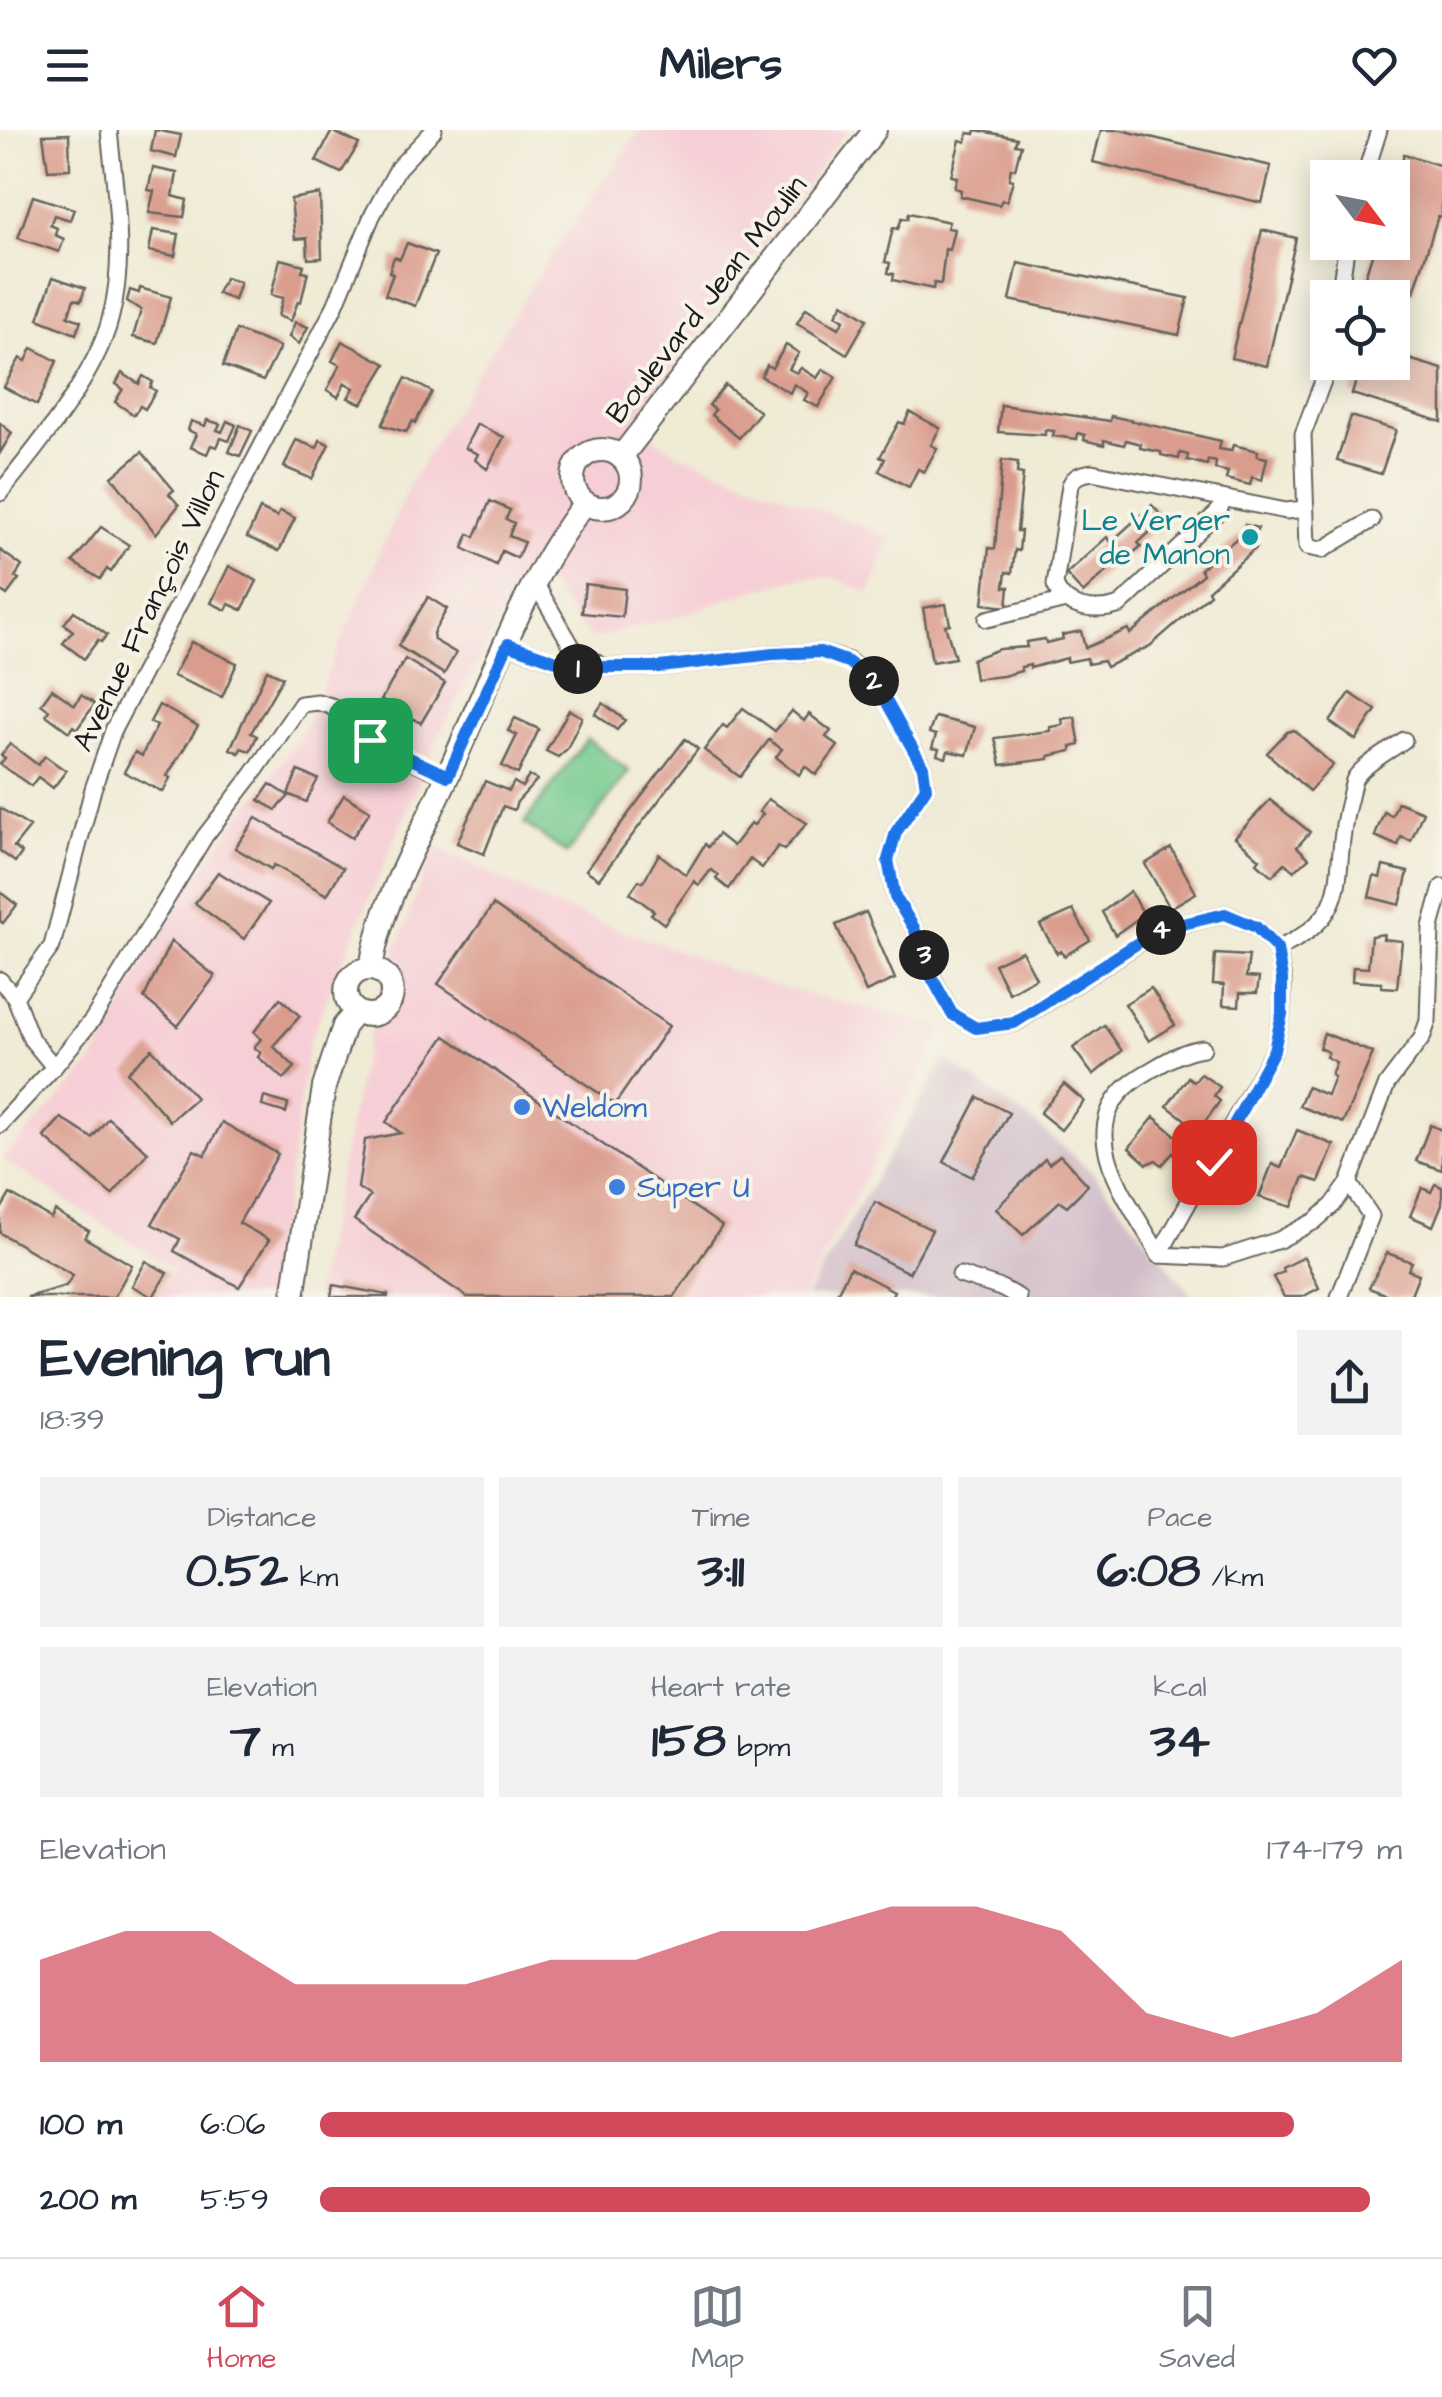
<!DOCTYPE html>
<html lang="en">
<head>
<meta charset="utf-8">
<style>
	body { margin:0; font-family:"Architects Daughter",sans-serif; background:#f2f2f3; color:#1f2937; height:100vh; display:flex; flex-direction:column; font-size:38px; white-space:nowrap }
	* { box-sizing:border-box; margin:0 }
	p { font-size:32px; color:#747a83 }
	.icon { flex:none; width:55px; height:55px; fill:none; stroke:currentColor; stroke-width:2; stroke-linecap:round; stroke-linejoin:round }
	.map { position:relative; height:1167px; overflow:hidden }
	.sheet { display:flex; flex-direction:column; background:#fff; flex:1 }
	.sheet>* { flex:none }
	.needle { width:65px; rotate:122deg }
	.controls { position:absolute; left:1310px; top:30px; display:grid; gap:20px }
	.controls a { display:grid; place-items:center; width:100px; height:100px; border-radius:0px; background:#fff; box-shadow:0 5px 25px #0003; font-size:50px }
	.pin { position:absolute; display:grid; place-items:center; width:85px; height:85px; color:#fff; margin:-42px; border-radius:20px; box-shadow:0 5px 15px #0006 }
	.km { position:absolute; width:50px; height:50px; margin:-25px; border-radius:50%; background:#222; color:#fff; font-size:28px; line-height:50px; text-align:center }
	.round { display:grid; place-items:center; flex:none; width:105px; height:105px; border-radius:0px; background:#f2f2f3 }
	.headline { display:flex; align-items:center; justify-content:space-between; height:170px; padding:0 40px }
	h1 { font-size:55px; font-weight:800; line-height:75px }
	.metrics { display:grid; grid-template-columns:repeat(3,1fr); gap:15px; height:170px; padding:10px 40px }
	.metrics div { display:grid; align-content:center; border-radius:0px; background:#f2f2f3; text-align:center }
	.metrics b { font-size:50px; font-weight:800 }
	.metrics small { font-size:28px; font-weight:400 }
	.metrics p { font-size:28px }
	.chart { height:280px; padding:20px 40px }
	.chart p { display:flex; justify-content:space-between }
	.chart svg { width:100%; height:180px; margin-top:10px; fill:#d1495b; opacity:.7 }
	ul { padding:0 40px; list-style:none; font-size:32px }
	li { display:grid; grid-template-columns:160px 120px 1fr; align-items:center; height:75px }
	li i { height:25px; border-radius:12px; background:#d1495b }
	header { display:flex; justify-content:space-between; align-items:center; height:130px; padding:0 40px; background:#fff; font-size:45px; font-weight:800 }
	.tab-bar { display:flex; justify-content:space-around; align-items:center; height:140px; border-top:2px solid #e0e1e3; background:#fff; font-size:28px; color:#747a83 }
	.tab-bar a { display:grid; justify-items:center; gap:5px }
	.tab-bar .current { color:#d1495b }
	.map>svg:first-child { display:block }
	.built { fill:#f6cfd6 }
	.industrial { fill:#d1bdc9 }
	.green { fill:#75ca8e; stroke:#487355; stroke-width:2.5 }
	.building { fill:#da9c8d }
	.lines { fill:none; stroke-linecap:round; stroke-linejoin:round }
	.street-casing { stroke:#66645d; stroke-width:19 }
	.secondary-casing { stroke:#66645d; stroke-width:26 }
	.street { stroke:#fff; stroke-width:15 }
	.secondary { stroke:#fff; stroke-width:22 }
	.route-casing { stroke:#fff; stroke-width:20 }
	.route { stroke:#1a73e8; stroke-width:12 }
	.culture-dot { fill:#0f9aa8; stroke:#f7f3e8; stroke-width:4 }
	.shop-dot { fill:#3f7fe0; stroke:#f7f3e8; stroke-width:4 }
	.labels { text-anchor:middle; stroke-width:8; stroke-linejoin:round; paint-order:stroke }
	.street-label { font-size:30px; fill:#1c1c1c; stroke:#f7f3e8 }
	.culture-label { font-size:30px; fill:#0d838f; stroke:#f7f3e8; text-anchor:end }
	.shop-label { font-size:30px; fill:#366cbe; stroke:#f7f3e8; text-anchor:start }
</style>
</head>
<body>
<header><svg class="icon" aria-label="menu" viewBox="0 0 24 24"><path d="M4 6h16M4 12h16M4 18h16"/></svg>Milers<svg class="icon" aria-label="heart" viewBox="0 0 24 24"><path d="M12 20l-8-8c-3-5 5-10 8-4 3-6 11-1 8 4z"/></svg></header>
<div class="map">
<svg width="1442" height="1167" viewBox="0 0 1442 1167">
	<rect width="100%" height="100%" fill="#f7f3e8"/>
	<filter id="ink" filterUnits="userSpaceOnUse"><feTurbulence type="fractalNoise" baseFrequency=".01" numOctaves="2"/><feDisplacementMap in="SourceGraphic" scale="20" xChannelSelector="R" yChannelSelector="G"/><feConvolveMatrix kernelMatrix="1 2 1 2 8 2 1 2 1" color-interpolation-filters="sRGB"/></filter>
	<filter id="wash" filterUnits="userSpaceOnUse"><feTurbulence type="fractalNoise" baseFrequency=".0048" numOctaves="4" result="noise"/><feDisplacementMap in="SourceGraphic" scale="40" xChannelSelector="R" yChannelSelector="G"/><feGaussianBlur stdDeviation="2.25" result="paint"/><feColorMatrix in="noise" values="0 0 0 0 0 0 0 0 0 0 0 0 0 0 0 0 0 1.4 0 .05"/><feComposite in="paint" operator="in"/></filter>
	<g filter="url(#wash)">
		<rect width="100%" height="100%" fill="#f0ebd5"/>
		<!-- built -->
		<g class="built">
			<polygon points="640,0 847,0 632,294 677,323 891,407 870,463 832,447 803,447 727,468 680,486 591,509 531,433 440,603 309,912 271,1167 152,1167 173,1140 3,1029 94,931 164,795 230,699 298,610 411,351 546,132"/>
			<polygon points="435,716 551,774 774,856 944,897 803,1167 314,1167 363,928 379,863"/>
		</g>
		<!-- industrial -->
		<polygon class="industrial" points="945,929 1037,995 1092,1042 1194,1167 806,1167"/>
		<!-- green -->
		<polygon class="green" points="587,609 629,641 567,724 524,693"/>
		<g id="blocks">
			<!-- building -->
			<g class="building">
				<polygon points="155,0 181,5 176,27 151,21"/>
				<polygon points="976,0 1017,8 1015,14 1021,15 1015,39 1011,38 1009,49 1013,50 1007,71 1002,70 999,75 960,66 961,60 954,58 957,47 951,46 960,10 966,12 968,3 975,4"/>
				<polygon points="1101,0 1121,0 1271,36 1262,73 1093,32"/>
				<polygon points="332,1 359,14 341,43 316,31"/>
				<polygon points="69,4 70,39 48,40 43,5"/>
				<polygon points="1404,24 1442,36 1442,87 1438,86 1414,162 1365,147 1376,112 1392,112 1392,61"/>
				<polygon points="153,38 177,43 173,66 187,70 184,87 149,83 154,61 148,60"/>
				<polygon points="320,64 322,128 308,129 307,108 295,109 291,69"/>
				<polygon points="33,66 74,79 70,90 54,85 50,95 57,98 55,105 64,109 59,122 18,108"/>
				<polygon points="909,83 949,92 947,98 954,99 949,120 945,119 941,154 934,153 933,159 893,150 894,144 888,143 890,133 885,132 893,98 898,99 902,88 908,89"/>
				<polygon points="153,100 179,104 175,126 149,121"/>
				<polygon points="1262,100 1296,108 1267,236 1231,228"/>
				<polygon points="407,113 436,124 415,176 385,165 393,144 389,142 394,127 400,129"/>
				<polygon points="280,129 304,135 302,141 308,142 301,172 298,171 291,191 278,186 283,168 271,165"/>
				<polygon points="1018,133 1188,168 1179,205 1010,170"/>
				<polygon points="53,147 85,158 81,171 74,169 68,186 81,191 76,204 38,189"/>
				<polygon points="225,148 240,152 234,170 217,163"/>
				<polygon points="140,158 171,167 157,213 133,207 141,180 127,171 130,160 139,163"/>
				<polygon points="843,173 867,189 847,224 797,193 806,178 839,198 844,190 836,185"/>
				<polygon points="295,192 308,197 299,214 289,207"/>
				<polygon points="236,200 280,217 263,251 223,236"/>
				<polygon points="342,211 386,234 362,274 348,268 354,258 345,253 338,267 327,260 340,235 332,231"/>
				<polygon points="786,215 799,223 789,239 797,243 801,238 817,248 823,239 836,247 818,277 804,270 808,263 794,254 790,263 761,246 767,235 772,238"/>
				<polygon points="32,218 57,231 37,275 4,257 20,228 26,231"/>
				<polygon points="1392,224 1442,239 1442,292 1352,264 1362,232 1392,232"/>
				<polygon points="122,243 139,254 143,246 153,252 150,257 156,261 145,279 140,276 134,285 115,272 123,259 116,254"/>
				<polygon points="406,248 432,262 415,293 413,291 406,302 382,295"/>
				<polygon points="725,255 760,282 739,308 711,285 715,280 709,275"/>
				<polygon points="1001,275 1110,291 1111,286 1221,311 1219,319 1231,321 1233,315 1258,321 1257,326 1267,328 1262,350 1252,347 1250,355 1226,349 1228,342 1215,339 1216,332 1208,330 1207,335 1187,330 1188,325 1180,323 1179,329 1161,325 1161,322 1140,318 1141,314 1126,310 1124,315 1104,310 1104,315 1084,310 1085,305 1078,303 1077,309 1053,306 1054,301 1045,300 1045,305 998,302"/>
				<polygon points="910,282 940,298 931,315 937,318 924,342 918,339 909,357 879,341 885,329 880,327 899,292 904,294"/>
				<polygon points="1351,286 1396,300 1381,344 1337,331"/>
				<polygon points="207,290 220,294 217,300 222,302 227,291 236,295 229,311 221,308 217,317 211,315 207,324 190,317 196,304 188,300 191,291 205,296"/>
				<polygon points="0,293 12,303 0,323"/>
				<polygon points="477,294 504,307 487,339 475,330 478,324 465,318"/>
				<polygon points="240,295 252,301 240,326 229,322"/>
				<polygon points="296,310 317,318 320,310 329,314 312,349 284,337"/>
				<polygon points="142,322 174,360 169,364 179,375 156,404 112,347"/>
				<polygon points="1002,330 1018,332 1017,343 1023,344 1017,401 1021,401 1019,421 1015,420 1012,443 1006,442 1004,457 1009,457 1007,477 983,474 989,418 995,419"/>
				<polygon points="490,371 510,380 506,389 514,393 509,406 524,412 517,428 502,421 496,435 463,418 469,404 475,407"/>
				<polygon points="1152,375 1168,393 1156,404 1152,400 1138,413 1141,416 1128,428 1125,424 1083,463 1066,444 1107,407 1111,412"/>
				<polygon points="260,379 277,387 280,381 295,388 279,421 247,407"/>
				<polygon points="1245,395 1258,398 1251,413 1256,418 1208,460 1210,464 1150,516 1106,537 1103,531 1088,534 1087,528 1067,532 1067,528 1030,538 1030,535 1021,537 1021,541 1003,546 975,549 972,529 999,519 1027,517 1026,512 1045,509 1046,513 1063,509 1062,505 1081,501 1085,518 1128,499 1130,504 1203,444 1200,439 1243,403"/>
				<polygon points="101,397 129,415 111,442 107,439 100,449 73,432"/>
				<polygon points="0,420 22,436 15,447 19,449 7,465 0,460"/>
				<polygon points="229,436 257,451 242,480 229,474 226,480 211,473"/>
				<polygon points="585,454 625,459 622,487 582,483"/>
				<polygon points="428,467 447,479 433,503 434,510 456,523 444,544 398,516"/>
				<polygon points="946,474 950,494 945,495 955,528 932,532 923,478"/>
				<polygon points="74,481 107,505 101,512 98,510 84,529 63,513 73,501 64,494"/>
				<polygon points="191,512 237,533 222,567 173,546"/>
				<polygon points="405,529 445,553 421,593 381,570"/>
				<polygon points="267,540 283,547 251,603 257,606 250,621 241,618 239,623 230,619"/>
				<polygon points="52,559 75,575 81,565 95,574 77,599 73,596 69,602 46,585 49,580 41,574"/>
				<polygon points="1350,563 1376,580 1356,610 1330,592"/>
				<polygon points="603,573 625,590 617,600 595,584"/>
				<polygon points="159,575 198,596 167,646 170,648 163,662 124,642 135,622 142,626 144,621 157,596 150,592"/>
				<polygon points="743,578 775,601 792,581 804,591 809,584 831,601 826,607 838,616 816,645 805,636 799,645 776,627 782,619 769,610 740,647 704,620 723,595 727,598"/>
				<polygon points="569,580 582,587 567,619 558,627 546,621"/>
				<polygon points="935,587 975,597 967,625 948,621 946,628 937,625 939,619 932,618 936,605 929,603"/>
				<polygon points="1075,587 1080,615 1071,617 1071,621 1049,626 1049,629 1001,635 995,608 1050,601 1050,597 1063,595 1062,589"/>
				<polygon points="515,588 539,599 518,644 502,636 517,605 508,601"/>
				<polygon points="1294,600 1333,635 1309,661 1267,623 1287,602"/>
				<polygon points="685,609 698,619 599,749 586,740"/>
				<polygon points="10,614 38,635 45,626 66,641 53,658 38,647 31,656 0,634 5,628 1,625"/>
				<polygon points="298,641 318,649 306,672 288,664"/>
				<polygon points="529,646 537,650 517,672 514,680 503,676 484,724 457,713 485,651 509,661 514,652 522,657"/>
				<polygon points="270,654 289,666 276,680 259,670"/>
				<polygon points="344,665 370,681 352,708 327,692"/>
				<polygon points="768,669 807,693 784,720 778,716 762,738 750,729 729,759 716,749 719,745 711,740 699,755 694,751 664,794 651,784 654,781 630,763 639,750 643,752 659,724 686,745 705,714 708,717 718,704 733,716 751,693 754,695 763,684 759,682"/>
				<polygon points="1270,670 1310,702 1297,717 1309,728 1294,741 1285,733 1272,746 1257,733 1260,729 1235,707"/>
				<polygon points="1398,672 1423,682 1411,711 1401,707 1398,716 1375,706 1384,682 1392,686"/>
				<polygon points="0,678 30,697 14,717 22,723 15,732 0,721"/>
				<polygon points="256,688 343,738 327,765 274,735 271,739 235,718"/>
				<polygon points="1171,718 1196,763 1170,778 1145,734"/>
				<polygon points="1383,736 1408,742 1400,775 1369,767 1374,746 1380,748"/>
				<polygon points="218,742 269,773 244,809 195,773"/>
				<polygon points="1130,761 1144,784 1115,805 1102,782"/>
				<polygon points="0,762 17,775 3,793 0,791"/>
				<polygon points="493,775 669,896 615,974 438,854"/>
				<polygon points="1073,780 1090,810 1064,826 1061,821 1057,823 1040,795"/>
				<polygon points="866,782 895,849 866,862 836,795"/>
				<polygon points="1384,804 1383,809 1402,811 1397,858 1382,857 1382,853 1352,851 1353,837 1368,838 1371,806"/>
				<polygon points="171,811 215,846 178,896 144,868"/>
				<polygon points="1022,821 1036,848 1009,863 994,834"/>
				<polygon points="1215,824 1249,826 1246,847 1259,848 1257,863 1240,863 1239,876 1223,875 1224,855 1213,854"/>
				<polygon points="1151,858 1175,895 1149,911 1125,874"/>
				<polygon points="280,868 300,886 273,916 295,937 284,949 258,927 261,923 254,917 261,909 254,902"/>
				<polygon points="1104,895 1122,921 1093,945 1073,918"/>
				<polygon points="1324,903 1373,923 1343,993 1299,976 1307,957 1327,965 1334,947 1331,945 1336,932 1326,927 1328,922 1319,918"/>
				<polygon points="445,906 722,1096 674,1167 467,1167 354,1090 370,1066 358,1058 365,1010 401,1003 386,992"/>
				<polygon points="152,919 196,968 170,991 127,942"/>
				<polygon points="1201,944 1220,957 1214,966 1220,971 1199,1000 1167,976 1188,947 1194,952"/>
				<polygon points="1064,954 1084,971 1061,1000 1040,983"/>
				<polygon points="264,967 288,974 286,983 262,976"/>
				<polygon points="978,967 1009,983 972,1047 944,1032"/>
				<polygon points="1154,987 1187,1015 1177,1026 1173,1023 1162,1035 1156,1030 1147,1034 1129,1018"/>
				<polygon points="61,988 92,1008 108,988 148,1022 112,1065 44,1007"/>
				<polygon points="222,992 278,1024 239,1093 269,1110 239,1157 174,1121 180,1109 152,1094 194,1020 205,1025"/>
				<polygon points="1430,995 1442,1000 1442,1040 1416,1031"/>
				<polygon points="1297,1000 1334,1015 1319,1052 1304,1047 1292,1077 1259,1067 1272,1034 1281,1038"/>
				<polygon points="1060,1025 1088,1055 1067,1076 1060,1071 1023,1105 996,1079 1045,1029 1049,1034"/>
				<polygon points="1435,1054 1442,1057 1442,1074 1433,1096 1410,1086 1422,1058 1431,1062"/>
				<polygon points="10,1064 51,1088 55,1081 89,1101 85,1108 132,1135 114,1167 27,1167 66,1156 73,1145 0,1103 0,1081"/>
				<polygon points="875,1072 932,1100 909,1143 854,1115"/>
				<polygon points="1387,1123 1412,1132 1408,1140 1419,1144 1410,1167 1392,1167 1369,1158"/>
				<polygon points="1304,1127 1319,1158 1302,1167 1284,1167 1273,1147 1283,1142 1282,1138"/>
				<polygon points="146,1131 167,1143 153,1167 132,1156"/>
				<polygon points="850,1138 894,1161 891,1167 835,1167"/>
				<polygon points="333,1155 388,1165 388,1167 331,1167"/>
			</g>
		</g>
	</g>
	<g filter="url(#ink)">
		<use href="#blocks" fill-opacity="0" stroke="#66645d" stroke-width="2.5"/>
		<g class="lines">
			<defs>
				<g id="street">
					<polyline points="434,0 398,38 372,86 335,176 114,598 93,659 52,816 15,867 31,909 54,937 93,889 205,706 253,644 301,574 317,572 331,576 370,611 447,647"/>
					<polyline points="1364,48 1379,0"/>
					<polyline points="1339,168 1347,112"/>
					<polyline points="1330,232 1303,304 1307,417 1322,420 1372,390"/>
					<path d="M0 363C37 317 95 247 110 190 127 129 115 62 109 0"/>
					<path d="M1223 369 1219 381 1120 475C1098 483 1065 480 1055 455L1070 355C1075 345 1081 344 1092 342L1286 381 1305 379"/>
					<polyline points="987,489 1066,470"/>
					<polyline points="507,514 585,541 603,537 573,518 535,453"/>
					<polyline points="603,537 660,537 773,524 820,522 849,531 876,553 923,637 926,658 896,702 888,730 895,767 914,798 931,845 952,884 976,898 1015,893 1159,800 1225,784 1256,797 1277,819 1283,849 1282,884 1274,920 1159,1125 1223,1128 1279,1110 1315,1091 1333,1075 1349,1053 1387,954 1422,908 1428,891 1431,797 1442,757"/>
					<path d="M1277 819C1360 782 1329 742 1349 671 1351 664 1352 654 1355 648 1364 634 1390 621 1404 610"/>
					<polyline points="0,850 15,867"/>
					<polyline points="0,995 54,937"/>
					<path d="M1159 1125C1126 1065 1063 991 1146 943 1165 932 1181 921 1203 918"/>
					<polyline points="960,1145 1001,1158 1018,1167"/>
					<polyline points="1339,1167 1371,1086 1349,1053"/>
				</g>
				<g id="secondary">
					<circle cx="602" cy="349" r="29"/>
					<polyline points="621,327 875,0"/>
					<circle cx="369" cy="862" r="23"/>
					<path d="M371 839C380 773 420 708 447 647 488 557 524 451 585 373"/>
					<polyline points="293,1167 324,957 344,896 356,882"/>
				</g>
			</defs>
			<!-- street casing -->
			<use href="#street" class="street-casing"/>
			<!-- secondary casing -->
			<use href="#secondary" class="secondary-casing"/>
			<!-- street -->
			<use href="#street" class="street"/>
			<!-- secondary -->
			<use href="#secondary" class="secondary"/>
		</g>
	</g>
	<g class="lines" filter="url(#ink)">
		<defs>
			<polyline id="route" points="370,610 448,646 508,514 585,541 602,537 660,537 773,524 820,522 848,532 876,553 923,637 926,658 896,702 888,730 895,767 914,798 931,846 952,884 976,898 1014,893 1158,800 1225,784 1256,797 1277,819 1282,849 1282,884 1274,920 1214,1032"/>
		</defs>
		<!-- route casing -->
		<use href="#route" class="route-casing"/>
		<!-- route -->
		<use href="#route" class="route"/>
	</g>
	<!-- markers -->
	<circle class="culture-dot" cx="1250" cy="407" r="10"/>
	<g class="shop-dot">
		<circle cx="522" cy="977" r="10"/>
		<circle cx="617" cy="1057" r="10"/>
	</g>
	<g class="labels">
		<!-- street labels -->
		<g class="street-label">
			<text transform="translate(706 169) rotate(-52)" y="10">Boulevard Jean Moulin</text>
			<text transform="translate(148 480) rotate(-64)" y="10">Avenue François Villon</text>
		</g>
		<!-- culture labels -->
		<g class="culture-label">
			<text x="1230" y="400">Le Verger<tspan x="1230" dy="34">de Manon</tspan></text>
		</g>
		<!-- shop labels -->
		<g class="shop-label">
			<text x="542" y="987">Weldom</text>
			<text x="637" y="1067">Super U</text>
		</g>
	</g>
</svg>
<div class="controls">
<a><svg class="needle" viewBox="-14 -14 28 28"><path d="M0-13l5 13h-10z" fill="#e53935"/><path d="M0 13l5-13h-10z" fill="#747a83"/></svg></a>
<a><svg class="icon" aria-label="locate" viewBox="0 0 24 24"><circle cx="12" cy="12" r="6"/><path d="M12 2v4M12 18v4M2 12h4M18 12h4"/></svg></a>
</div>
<div class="pin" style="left:370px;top:610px;background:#1e9e55"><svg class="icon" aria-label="arrive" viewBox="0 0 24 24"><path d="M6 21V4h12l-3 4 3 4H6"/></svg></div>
<div class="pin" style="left:1214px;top:1032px;background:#d93025"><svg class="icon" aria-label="check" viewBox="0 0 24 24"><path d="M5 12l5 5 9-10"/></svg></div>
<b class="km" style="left:578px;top:539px">1</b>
<b class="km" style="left:874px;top:551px">2</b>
<b class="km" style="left:924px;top:825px">3</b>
<b class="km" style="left:1161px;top:800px">4</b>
</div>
<section class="sheet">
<div class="headline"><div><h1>Evening run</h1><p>18:39</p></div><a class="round"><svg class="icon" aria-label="share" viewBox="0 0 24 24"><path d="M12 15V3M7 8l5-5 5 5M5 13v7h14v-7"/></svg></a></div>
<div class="metrics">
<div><p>Distance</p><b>0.52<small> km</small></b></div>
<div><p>Time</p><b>3:11</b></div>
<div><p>Pace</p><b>6:08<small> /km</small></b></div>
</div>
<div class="metrics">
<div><p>Elevation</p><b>7<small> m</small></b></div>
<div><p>Heart rate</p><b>158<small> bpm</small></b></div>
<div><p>kcal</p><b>34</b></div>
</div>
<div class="chart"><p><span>Elevation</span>174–179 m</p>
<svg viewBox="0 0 160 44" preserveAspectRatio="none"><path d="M0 44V19L10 12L20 12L30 25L40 25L50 25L60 19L70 19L80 12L90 12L100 6L110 6L120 12L130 32L140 38L150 32L160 19V44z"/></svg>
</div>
<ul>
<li><b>100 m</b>6:06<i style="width:90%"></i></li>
<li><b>200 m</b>5:59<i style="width:97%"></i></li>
</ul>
</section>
<nav class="tab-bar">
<a class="current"><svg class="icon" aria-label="home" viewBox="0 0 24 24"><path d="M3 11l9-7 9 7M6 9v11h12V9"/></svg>Home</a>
<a><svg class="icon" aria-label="map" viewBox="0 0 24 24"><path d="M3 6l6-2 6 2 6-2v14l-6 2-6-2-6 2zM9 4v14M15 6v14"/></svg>Map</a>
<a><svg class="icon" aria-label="saved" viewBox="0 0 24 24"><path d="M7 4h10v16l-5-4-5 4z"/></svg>Saved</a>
</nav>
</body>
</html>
